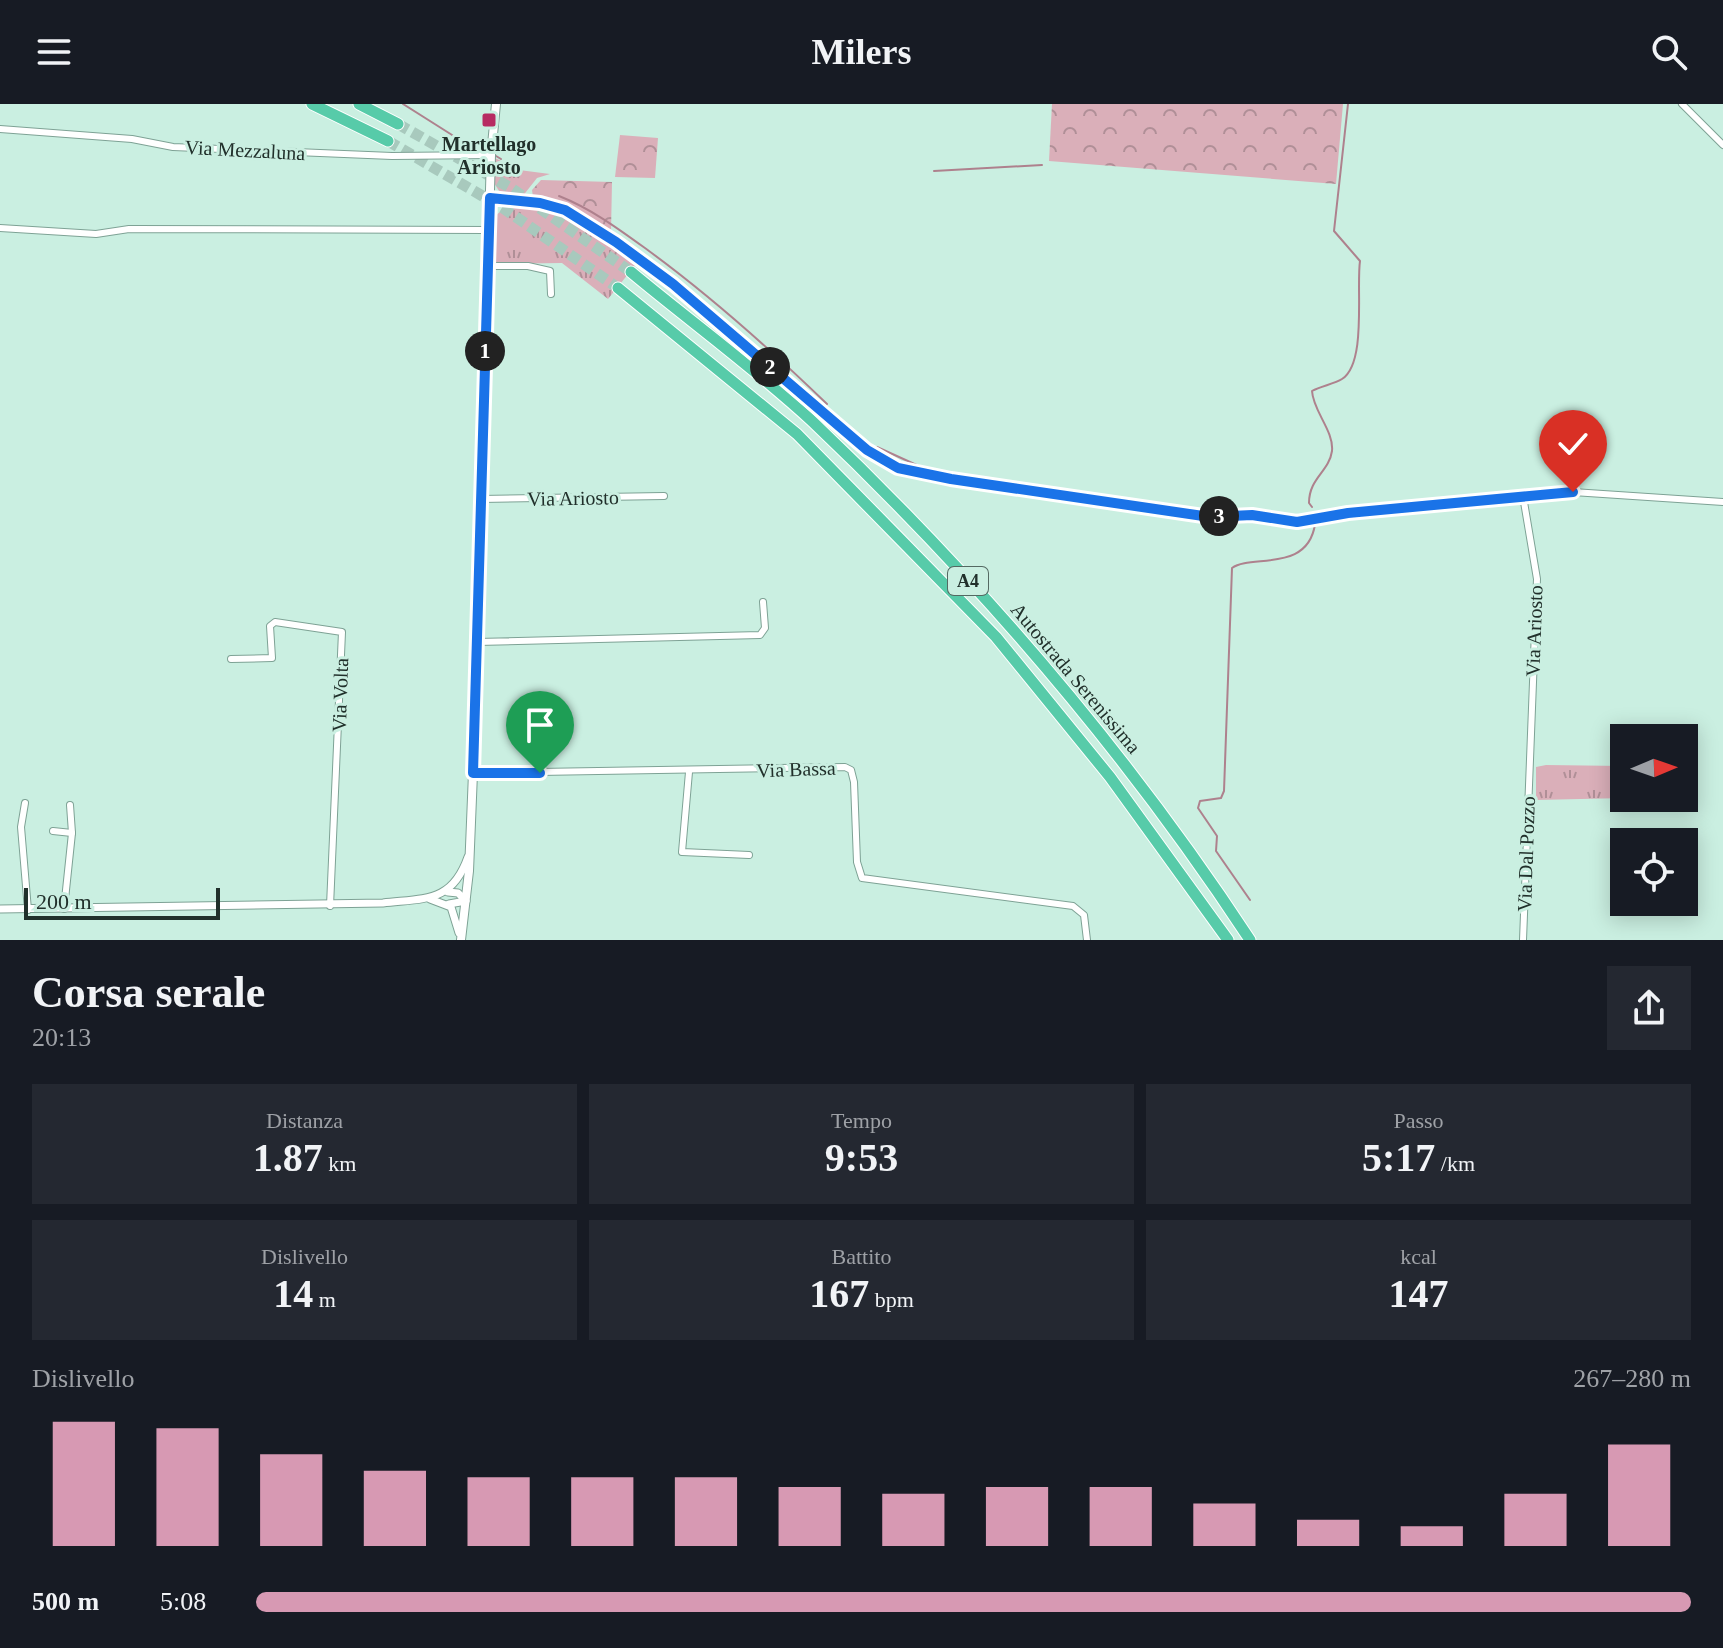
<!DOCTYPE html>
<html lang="it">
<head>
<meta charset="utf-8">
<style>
	body { margin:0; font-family:"Times New Roman",serif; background:#242831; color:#f1f3f6; height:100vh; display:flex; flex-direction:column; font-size:30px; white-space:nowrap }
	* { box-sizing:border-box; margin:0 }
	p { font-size:26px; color:#9ea1a6 }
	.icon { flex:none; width:44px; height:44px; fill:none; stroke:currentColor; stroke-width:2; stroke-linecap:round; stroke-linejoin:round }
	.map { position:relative; height:836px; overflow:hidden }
	.panel { display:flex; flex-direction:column; background:#171b24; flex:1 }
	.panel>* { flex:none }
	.needle { width:52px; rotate:88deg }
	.buttons { position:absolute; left:1610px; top:620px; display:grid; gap:16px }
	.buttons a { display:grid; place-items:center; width:88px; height:88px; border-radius:0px; background:#171b24; box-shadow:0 4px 20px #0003; font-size:40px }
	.scale { position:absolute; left:24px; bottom:20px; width:196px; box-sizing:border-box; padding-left:8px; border:4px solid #21302b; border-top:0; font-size:22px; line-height:28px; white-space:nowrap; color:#21302b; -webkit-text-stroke:6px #caefe1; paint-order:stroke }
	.pin { position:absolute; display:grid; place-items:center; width:68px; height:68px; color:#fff; margin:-82px -34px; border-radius:50% 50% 50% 0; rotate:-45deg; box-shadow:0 0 8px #0007 }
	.pin .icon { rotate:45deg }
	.km { position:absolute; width:40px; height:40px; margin:-20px; border-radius:50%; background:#222; color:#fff; font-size:22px; line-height:40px; text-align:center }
	.round { display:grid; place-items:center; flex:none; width:84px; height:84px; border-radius:0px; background:#242831 }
	.summary { display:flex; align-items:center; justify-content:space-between; height:136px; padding:0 32px }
	h1 { font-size:44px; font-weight:700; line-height:60px }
	.figures { display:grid; grid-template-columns:repeat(3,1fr); gap:12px; height:136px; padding:8px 32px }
	.figures div { display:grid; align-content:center; border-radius:0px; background:#242831; text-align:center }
	.figures b { font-size:40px; font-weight:700 }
	.figures small { font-size:22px; font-weight:400 }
	.figures p { font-size:22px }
	.chart { height:224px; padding:16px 32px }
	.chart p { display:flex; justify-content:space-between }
	.chart svg { width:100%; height:144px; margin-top:8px; stroke:#d799b3; stroke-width:6 }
	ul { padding:0 32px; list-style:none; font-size:26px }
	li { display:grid; grid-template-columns:128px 96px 1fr; align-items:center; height:60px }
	li i { height:20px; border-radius:10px; background:#d799b3 }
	header { display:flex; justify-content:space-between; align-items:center; height:104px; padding:0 32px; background:#171b24; font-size:36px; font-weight:700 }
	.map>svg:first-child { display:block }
	.grass { fill:url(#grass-tufts) }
	.forest { fill:url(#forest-crowns) }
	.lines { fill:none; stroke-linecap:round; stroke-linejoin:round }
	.stream { stroke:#ae818d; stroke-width:2 }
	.motorway-tunnel { stroke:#a8c9bd; stroke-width:11; stroke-dasharray:11 5.5; stroke-linecap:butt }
	.minor-casing { stroke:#7ea295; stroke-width:8 }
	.tertiary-casing { stroke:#7ea295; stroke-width:9 }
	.secondary-casing { stroke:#7ea295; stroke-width:10 }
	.motorway-casing { stroke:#fff; stroke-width:13 }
	.minor { stroke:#fff; stroke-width:6 }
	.tertiary { stroke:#fff; stroke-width:7 }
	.secondary { stroke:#fff; stroke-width:8 }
	.motorway { stroke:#57cba9; stroke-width:11 }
	.route-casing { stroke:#fff; stroke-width:16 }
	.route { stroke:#1a73e8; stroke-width:10 }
	.poi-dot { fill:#b72b62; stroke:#caefe1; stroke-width:3 }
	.labels { text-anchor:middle; stroke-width:6; stroke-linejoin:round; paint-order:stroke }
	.shield { fill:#caefe1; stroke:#546962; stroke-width:2 }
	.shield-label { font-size:18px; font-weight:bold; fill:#21302b }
	.poi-label { font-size:20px; font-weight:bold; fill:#21302b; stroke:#caefe1 }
	.street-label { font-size:20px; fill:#21302b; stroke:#caefe1 }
</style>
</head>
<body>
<header><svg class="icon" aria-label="menu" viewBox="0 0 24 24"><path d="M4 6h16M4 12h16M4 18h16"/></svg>Milers<svg class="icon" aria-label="search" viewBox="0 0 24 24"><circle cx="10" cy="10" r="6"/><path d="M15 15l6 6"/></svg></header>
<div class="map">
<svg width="1723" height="836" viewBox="0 0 1723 836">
	<defs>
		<pattern id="grass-tufts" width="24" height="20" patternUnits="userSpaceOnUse" patternTransform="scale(2)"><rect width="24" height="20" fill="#daafb9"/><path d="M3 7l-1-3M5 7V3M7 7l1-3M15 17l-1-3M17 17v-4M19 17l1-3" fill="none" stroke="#b08f97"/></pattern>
		<pattern id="forest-crowns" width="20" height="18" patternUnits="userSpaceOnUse" patternTransform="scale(2)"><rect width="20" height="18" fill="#daafb9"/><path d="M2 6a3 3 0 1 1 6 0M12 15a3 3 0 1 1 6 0" fill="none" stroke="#b08f97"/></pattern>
	</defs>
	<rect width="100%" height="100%" fill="#caefe1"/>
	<!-- grass -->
	<g class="grass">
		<polygon points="495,54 519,66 550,70 537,74 522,93 501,90 494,79"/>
		<path d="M507 102C564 103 593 128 637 159L608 195 562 159 493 160 494 113Z"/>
		<polygon points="1546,661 1624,662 1626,694 1536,696 1536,663"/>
	</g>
	<!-- forest -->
	<g class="forest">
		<polygon points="1052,0 1343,0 1336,80 1049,57"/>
		<polygon points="620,31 658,34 655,74 615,73"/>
		<polygon points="541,76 612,78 611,128 564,100 533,93 532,86"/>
	</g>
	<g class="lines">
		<!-- stream -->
		<g class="stream">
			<polyline points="403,0 460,36"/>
			<polyline points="496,52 501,55"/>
			<polyline points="934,67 1042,61"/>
			<path d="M559 92C592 105 620 126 649 147 713 194 770 245 827 300"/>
			<polyline points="877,343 932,368 1143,397"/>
			<path d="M1312 403 1309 399C1309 374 1329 368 1332 347 1334 327 1313 307 1312 287 1321 282 1334 280 1342 275 1367 259 1356 184 1360 157L1334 127 1348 0"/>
			<polyline points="1313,410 1314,412"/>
			<path d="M1250 796 1216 747 1217 732 1198 704 1200 697 1221 694 1224 687 1232 464C1251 450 1308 469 1315 420"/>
		</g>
		<!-- motorway-tunnel -->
		<g class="motorway-tunnel">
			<polyline points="398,20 511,84 631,168"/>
			<polyline points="388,37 503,104 618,184"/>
		</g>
		<defs>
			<g id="minor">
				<polyline points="1682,0 1723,41"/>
				<polyline points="0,25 132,35 173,43 392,52 491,51"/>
				<polyline points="490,94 540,99 565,106 616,138 673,180 867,346 898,364 951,375 1210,413 1252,411 1297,418 1348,409 1523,392"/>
				<polyline points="0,124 96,130 129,125 489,126"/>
				<polyline points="488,162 528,162 550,167 551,190"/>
				<polyline points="481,395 664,392"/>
				<polyline points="477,538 760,531 765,524 763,498"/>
				<polyline points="231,555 272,554 270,522 275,518 342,528 330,802"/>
				<polyline points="689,668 682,748 749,751"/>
				<polyline points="473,669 845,663 851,666 854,678 857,758 862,774 1073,802 1084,811 1087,836"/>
				<polyline points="25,699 21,723 28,806"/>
				<polyline points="53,727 72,729"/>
				<polyline points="64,805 72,729 70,701"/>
				<polyline points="1523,836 1537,475 1523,392 1573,388 1723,398"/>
			</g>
			<g id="tertiary">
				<polyline points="448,788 458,789 466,797 449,800"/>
				<polyline points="430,795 451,803 459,829"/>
				<path d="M0 805 383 799C425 794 452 799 468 753"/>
			</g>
			<polyline id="secondary" points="461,836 469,767 473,669 491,51 496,0"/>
			<g id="motorway">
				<polyline points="312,0 388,37"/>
				<polyline points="359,0 398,20"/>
				<path d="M631 168C691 218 756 265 813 318 977 474 1126 647 1250 836"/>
				<polyline points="618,184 797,330 996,533 1110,673 1228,836"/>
			</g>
		</defs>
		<!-- minor casing -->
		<use href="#minor" class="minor-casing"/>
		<!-- tertiary casing -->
		<use href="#tertiary" class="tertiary-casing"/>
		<!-- secondary casing -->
		<use href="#secondary" class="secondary-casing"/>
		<!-- motorway casing -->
		<use href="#motorway" class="motorway-casing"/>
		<!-- minor -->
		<use href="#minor" class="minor"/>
		<!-- tertiary -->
		<use href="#tertiary" class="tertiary"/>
		<!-- secondary -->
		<use href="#secondary" class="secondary"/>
		<!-- motorway -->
		<use href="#motorway" class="motorway"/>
	</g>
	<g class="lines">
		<defs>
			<polyline id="route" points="540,669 473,669 490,94 540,99 565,106 616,138 673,180 867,346 898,364 951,375 1210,413 1252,411 1297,418 1348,409 1573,388"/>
		</defs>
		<!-- route casing -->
		<use href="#route" class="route-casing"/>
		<!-- route -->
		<use href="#route" class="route"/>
	</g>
	<!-- markers -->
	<rect class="poi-dot" x="481" y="8" width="16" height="16" rx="4"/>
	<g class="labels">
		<!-- shield labels -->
		<rect class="shield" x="948" y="463" width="40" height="28" rx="6"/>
		<g class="shield-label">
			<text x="968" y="483">A4</text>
		</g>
		<!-- poi labels -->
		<g class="poi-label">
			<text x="489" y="47">Martellago<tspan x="489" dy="23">Ariosto</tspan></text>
		</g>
		<!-- street labels -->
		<g class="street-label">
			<text transform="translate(245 46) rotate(3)" y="7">Via Mezzaluna</text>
			<text transform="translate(573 394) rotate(-1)" y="7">Via Ariosto</text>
			<text transform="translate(1534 527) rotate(-88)" y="7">Via Ariosto</text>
			<text transform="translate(1076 574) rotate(50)" y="7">Autostrada Serenissima</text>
			<text transform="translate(340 591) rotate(-88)" y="7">Via Volta</text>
			<text transform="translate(796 665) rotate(-2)" y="7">Via Bassa</text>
			<text transform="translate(1526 750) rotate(-88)" y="7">Via Dal Pozzo</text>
		</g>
	</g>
</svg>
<div class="buttons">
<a><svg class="needle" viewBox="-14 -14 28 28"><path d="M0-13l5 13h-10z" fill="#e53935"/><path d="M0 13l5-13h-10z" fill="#9ea1a6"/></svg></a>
<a><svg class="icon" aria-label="locate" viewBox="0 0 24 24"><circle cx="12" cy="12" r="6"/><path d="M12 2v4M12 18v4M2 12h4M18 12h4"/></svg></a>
</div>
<div class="scale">200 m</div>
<div class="pin" style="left:540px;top:669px;background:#1e9e55"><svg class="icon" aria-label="arrive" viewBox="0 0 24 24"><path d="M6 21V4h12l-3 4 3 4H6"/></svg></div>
<div class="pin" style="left:1573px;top:388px;background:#d93025"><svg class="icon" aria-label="check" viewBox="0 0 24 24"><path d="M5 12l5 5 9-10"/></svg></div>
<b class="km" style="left:485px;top:247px">1</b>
<b class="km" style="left:770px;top:263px">2</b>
<b class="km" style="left:1219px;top:412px">3</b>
</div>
<section class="panel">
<div class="summary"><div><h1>Corsa serale</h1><p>20:13</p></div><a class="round"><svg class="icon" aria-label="share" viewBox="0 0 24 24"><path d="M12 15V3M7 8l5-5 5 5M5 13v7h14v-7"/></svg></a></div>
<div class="figures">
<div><p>Distanza</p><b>1.87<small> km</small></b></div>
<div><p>Tempo</p><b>9:53</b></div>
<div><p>Passo</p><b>5:17<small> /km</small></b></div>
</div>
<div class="figures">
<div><p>Dislivello</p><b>14<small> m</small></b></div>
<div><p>Battito</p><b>167<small> bpm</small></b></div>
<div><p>kcal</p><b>147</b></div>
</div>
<div class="chart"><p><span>Dislivello</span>267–280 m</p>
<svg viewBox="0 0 160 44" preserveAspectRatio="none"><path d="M5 44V6M15 44V8M25 44V16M35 44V21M45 44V23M55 44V23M65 44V23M75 44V26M85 44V28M95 44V26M105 44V26M115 44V31M125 44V36M135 44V38M145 44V28M155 44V13"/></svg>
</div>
<ul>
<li><b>500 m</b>5:08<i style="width:100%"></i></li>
</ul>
</section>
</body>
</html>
